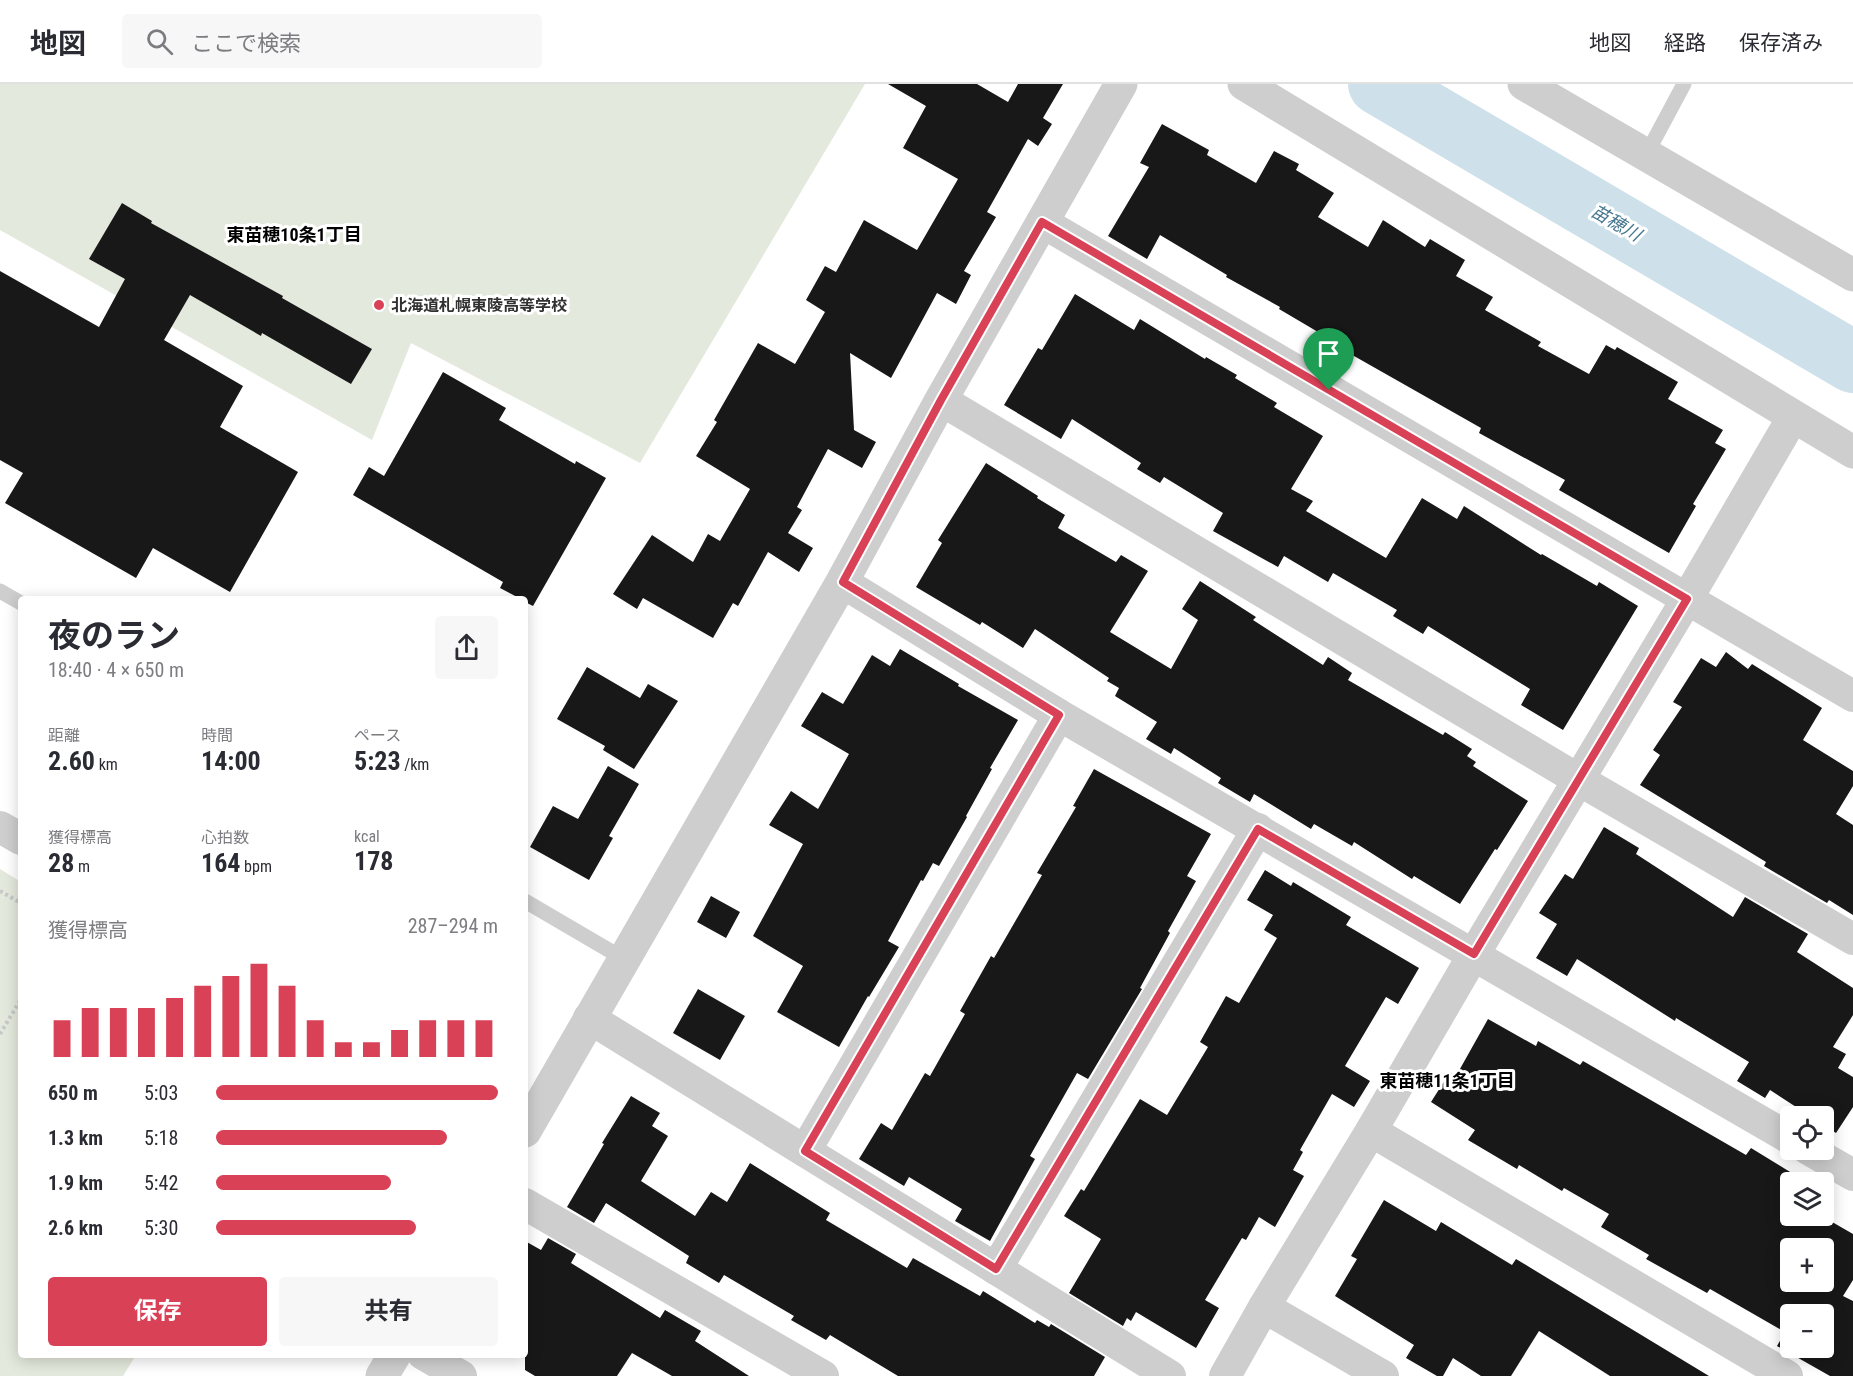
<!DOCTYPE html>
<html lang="ja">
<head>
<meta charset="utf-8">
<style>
	body { margin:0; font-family:"Roboto Condensed","Noto Sans JP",sans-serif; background:#f7f7f7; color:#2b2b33; height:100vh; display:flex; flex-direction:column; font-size:22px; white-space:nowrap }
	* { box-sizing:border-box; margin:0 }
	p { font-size:20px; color:#7c7c81 }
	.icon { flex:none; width:33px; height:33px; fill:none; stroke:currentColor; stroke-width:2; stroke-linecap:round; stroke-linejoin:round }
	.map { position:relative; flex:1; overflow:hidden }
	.sheet { position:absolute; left:18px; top:512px; width:510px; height:762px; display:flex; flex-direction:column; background:#fff; border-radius:6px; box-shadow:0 3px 15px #0003 }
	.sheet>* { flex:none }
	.fabs { position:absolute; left:1780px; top:1022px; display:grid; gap:12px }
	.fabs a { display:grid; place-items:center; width:54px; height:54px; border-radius:6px; background:#fff; box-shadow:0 3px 15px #0003; font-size:30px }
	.pin { position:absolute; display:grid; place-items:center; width:51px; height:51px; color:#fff; margin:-62px -26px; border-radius:50% 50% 50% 0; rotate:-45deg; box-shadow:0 0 6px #0007 }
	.pin .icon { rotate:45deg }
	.round { display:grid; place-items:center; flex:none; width:63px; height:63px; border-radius:6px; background:#f7f7f7 }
	.overview { display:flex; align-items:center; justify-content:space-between; height:102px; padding:0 30px }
	h1 { font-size:33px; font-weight:700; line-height:45px }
	.stats { display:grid; grid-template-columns:repeat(3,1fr); gap:9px; height:102px; padding:6px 30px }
	.stats div { display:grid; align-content:center }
	.stats b { font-size:26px; font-weight:700 }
	.stats small { font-size:16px; font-weight:400 }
	.stats p { font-size:16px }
	.chart { height:168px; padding:12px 30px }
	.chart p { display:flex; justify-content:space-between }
	.chart svg { width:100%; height:108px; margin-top:6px; stroke:#d94157; stroke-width:6 }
	.button { display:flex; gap:12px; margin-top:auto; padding:12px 30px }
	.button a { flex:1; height:69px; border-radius:6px; background:#d94157; color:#fff; font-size:24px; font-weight:700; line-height:69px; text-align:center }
	.button a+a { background:#f7f7f7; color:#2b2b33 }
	ul { padding:0 30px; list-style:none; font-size:20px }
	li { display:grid; grid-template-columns:96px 72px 1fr; align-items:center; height:45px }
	li i { height:15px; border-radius:8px; background:#d94157 }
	header { display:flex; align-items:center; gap:36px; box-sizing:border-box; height:84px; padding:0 30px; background:#fff; border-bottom:2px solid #e1e1e2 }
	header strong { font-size:28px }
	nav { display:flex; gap:33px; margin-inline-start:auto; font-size:21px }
	.search { width:420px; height:54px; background:#f7f7f7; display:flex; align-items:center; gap:15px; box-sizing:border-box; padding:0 21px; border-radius:6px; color:#7c7c81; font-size:22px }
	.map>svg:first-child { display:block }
	.green { fill:#e4e9dd }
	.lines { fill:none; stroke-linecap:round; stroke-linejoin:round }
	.river { stroke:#cee1ea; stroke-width:62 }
	.building { fill:#181818; fill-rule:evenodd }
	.path { stroke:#c8c8c8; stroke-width:4; stroke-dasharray:3 3; stroke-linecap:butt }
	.service { stroke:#cecece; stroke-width:15 }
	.minor { stroke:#cecece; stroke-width:32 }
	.tertiary { stroke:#cecece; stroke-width:33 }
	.route-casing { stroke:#fff; stroke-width:12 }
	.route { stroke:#d94157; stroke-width:8 }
	.poi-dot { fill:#d94157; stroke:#fff; stroke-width:2 }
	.labels { text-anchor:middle; stroke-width:6; stroke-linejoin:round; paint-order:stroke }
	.poi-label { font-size:16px; font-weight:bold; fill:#313131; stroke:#fff; text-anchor:start }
	.water-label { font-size:18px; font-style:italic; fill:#44768e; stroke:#fff }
	.neighbourhood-label { font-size:18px; font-weight:bold; fill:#000; stroke:#fff }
</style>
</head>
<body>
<header>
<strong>地図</strong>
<div class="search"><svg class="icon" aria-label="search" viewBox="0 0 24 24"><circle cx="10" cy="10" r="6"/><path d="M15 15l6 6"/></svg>ここで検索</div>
<nav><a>地図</a><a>経路</a><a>保存済み</a></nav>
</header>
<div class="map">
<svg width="1853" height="1292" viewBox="0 0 1853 1292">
	<rect width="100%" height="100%" fill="#fff"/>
	<!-- green -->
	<g class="green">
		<polygon points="0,0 865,0 640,379 411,259 372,356 0,146"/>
		<polygon points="0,785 21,798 21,1270 136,1271 123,1292 0,1292"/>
	</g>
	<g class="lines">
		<!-- river -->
		<polyline class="river" points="1379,0 1853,278"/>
	</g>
	<!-- building -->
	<g class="building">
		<polygon points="888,0 977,0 1008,18 1018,0 1063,0 1043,34 1052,40 1038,62 1028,55 987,128 996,133 964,187 971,191 956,220 937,209 891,294 850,269 854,346 876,358 862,384 828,365 797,423 802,426 788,449 813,464 799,488 768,468 738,522 733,519 713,554 643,514 637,525 613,510 652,451 693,478 708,450 720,457 750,405 696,372 717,338 714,336 758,259 795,280 825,228 806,216 825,182 836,188 864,136 917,166 958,95 903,64 926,22"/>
		<polygon points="1162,40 1209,66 1207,71 1256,99 1274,67 1299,80 1296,86 1334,109 1318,133 1368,163 1383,136 1425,163 1430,155 1465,176 1456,192 1493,213 1485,226 1541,258 1538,262 1589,290 1606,261 1615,266 1617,263 1678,298 1668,315 1723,346 1715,359 1726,365 1693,420 1696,422 1669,469 1559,406 1565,396 1479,349 1481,344 1317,251 1318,248 1279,225 1280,223 1226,193 1227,191 1160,151 1147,175 1108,152 1149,83 1140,79"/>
		<polygon points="122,119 152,137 151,139 283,212 282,214 372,265 351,300 262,249 261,252 190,211 164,256 243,302 220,343 298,388 230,508 153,464 136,494 5,419 23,389 0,376 0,187 99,243 125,195 89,175"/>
		<polygon points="1075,210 1134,246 1140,235 1205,275 1206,273 1237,291 1235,294 1277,319 1274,323 1323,352 1291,405 1313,417 1306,427 1386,474 1422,414 1457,435 1464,422 1541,471 1542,470 1597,502 1599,498 1638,522 1563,646 1521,621 1530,605 1428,542 1423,550 1393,532 1397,526 1333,489 1328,498 1284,472 1278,483 1213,447 1223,429 1164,393 1160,399 1137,385 1141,379 1072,335 1061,355 1004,321 1038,264 1042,266"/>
		<polygon points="443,288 506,324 499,336 575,380 576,377 606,394 533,522 525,518 525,514 519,514 500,504 503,498 353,411 369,383 384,392"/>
		<polygon points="986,379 1038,412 1037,414 1065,431 1058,444 1116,478 1121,471 1148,487 1110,548 1171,585 1198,536 1182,525 1200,497 1256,533 1253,536 1323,581 1328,573 1352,589 1348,596 1443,651 1445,648 1472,665 1467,672 1476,678 1473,682 1528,717 1497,766 1495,765 1460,820 1414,792 1412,795 1354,758 1352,762 1314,740 1311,745 1254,710 1250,718 1218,699 1221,694 1174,664 1171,670 1146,655 1157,638 1115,612 1119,604 1107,597 1109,594 1035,545 1023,564 982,538 980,541 916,503 942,459 938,456"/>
		<polygon points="900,565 959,600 958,602 1018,636 990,684 992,685 966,732 967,733 939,782 933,779 923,797 921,796 888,857 899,863 869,913 868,912 839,963 777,928 803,882 753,852 803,760 769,741 791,707 818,725 849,670 801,642 822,608 843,620 872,571 890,582"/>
		<polygon points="1726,568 1748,585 1752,580 1822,624 1803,656 1853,687 1853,702 1836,730 1853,741 1853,831 1829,816 1827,819 1764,782 1766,778 1640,701 1660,671 1653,666 1682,623 1673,618 1701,574 1716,583"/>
		<polygon points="587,583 640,614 648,600 678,617 634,685 603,666 605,662 557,635"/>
		<polygon points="608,682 639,700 609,752 613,754 589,796 530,763 553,722 578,735"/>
		<polygon points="1094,685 1211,750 1187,792 1196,797 1168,847 1170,849 1140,904 1142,905 1088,995 1077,989 1030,1072 1035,1075 990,1157 955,1137 962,1125 909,1093 904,1102 859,1075 881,1039 892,1046 925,989 930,992 965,930 960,927 991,872 994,874 1042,791 1037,789 1076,723 1073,722"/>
		<polygon points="1604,743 1639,764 1636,770 1733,833 1745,813 1808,850 1797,868 1853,904 1853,931 1833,963 1846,970 1838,984 1853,993 1853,1023 1836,1049 1824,1041 1824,1032 1810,1032 1770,1006 1765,1014 1737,997 1749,978 1676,934 1675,937 1577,875 1567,892 1536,874 1557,840 1539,829 1565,790 1573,795"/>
		<polygon points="1265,786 1291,802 1293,798 1351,833 1346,841 1419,884 1398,920 1386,913 1345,982 1370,997 1354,1023 1332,1010 1300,1066 1303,1068 1293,1086 1304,1092 1275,1143 1259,1133 1246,1156 1242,1154 1205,1216 1219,1224 1196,1264 1136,1228 1131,1237 1127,1234 1123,1242 1069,1209 1101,1155 1064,1132 1081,1105 1084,1107 1140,1015 1167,1031 1208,963 1200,958 1226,912 1239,919 1277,854 1264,846 1273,831 1247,816"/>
		<polygon points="711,812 740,828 726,854 697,838"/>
		<polygon points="698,905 745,932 720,976 673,949"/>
		<path d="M1488 935 1536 962 1538 957 1580 981 1583 977 1746 1071 1751 1064 1803 1096 1802 1098H1791V1131H1820L1853 1150V1196L1843 1212 1853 1217V1292H1830L1777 1262 1785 1248 1710 1205 1707 1209 1646 1175 1649 1171 1601 1143 1609 1130 1564 1104 1562 1107 1519 1081 1517 1085 1468 1056 1475 1046 1431 1018 1450 988 1456 992ZM1791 1164H1824V1197H1791ZM1791 1230H1824V1263H1791Z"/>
		<polygon points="631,1012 660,1029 652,1042 668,1052 641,1097 695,1132 711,1108 727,1118 750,1079 830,1129 826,1136 907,1184 913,1174 980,1212 983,1207 1035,1239 1037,1236 1049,1243 1051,1240 1105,1273 1094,1292 898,1292 830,1251 826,1256 791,1236 794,1232 724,1191 719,1199 686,1179 689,1172 606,1119 594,1139 567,1123 604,1060 602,1059"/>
		<polygon points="1384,1116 1436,1147 1441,1138 1512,1181 1516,1175 1709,1292 1610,1292 1539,1247 1511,1292 1481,1292 1453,1274 1443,1292 1437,1292 1406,1274 1414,1261 1335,1212 1357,1175 1351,1172"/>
		<polygon points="548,1154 576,1170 571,1179 660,1234 665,1226 701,1247 695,1257 749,1292 672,1292 632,1269 617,1292 535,1292 525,1286 525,1157 541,1166"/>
	</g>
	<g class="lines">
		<!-- path -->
		<g class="path">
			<polyline points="0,807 21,819"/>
			<polyline points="0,950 21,915"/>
		</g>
		<!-- service -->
		<g class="service">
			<polyline points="1646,71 1684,0"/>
			<polyline points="0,507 21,519"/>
			<polyline points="525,817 624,875"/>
		</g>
		<!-- minor -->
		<g class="minor">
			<polyline points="1042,138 1853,612"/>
			<polyline points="941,316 1579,696 1853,855"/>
			<polyline points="842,498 1059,631 1791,1055"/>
			<polyline points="0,743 21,755"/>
			<polyline points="589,934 1170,1292"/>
			<polyline points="1371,1047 1787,1292"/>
			<polyline points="1808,1065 1853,1091"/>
			<polyline points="805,1067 1059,631"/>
			<polyline points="525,1120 823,1292"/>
			<polyline points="996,1185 1258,745"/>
			<polyline points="1264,1223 1383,1292"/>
			<polyline points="423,1270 461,1292"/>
			<polyline points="1225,1292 1264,1223 1371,1047 1474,870 1687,515 1793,333"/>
		</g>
		<!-- tertiary -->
		<g class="tertiary">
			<polyline points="1244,0 1853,368"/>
			<polyline points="1524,0 1853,191"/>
			<polyline points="525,1047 842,498 941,316 1121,0"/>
			<polyline points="382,1292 395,1270"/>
		</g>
	</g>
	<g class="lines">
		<defs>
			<polygon id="route" points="1042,138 1687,515 1474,870 1258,745 996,1185 805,1067 1059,631 843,498 941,316"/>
		</defs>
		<!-- route casing -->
		<use href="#route" class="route-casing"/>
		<!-- route -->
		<use href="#route" class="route"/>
	</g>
	<!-- markers -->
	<circle class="poi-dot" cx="379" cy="221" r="6"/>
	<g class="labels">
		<!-- poi labels -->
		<g class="poi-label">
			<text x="391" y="227">北海道札幌東陵高等学校</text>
		</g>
		<!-- water labels -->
		<g class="water-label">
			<text transform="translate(1616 139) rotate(30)" y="6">苗穂川</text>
		</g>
		<!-- neighbourhood labels -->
		<g class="neighbourhood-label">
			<text x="294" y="157">東苗穂10条1丁目</text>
			<text x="1447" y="1003">東苗穂11条1丁目</text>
		</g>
	</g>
</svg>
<div class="fabs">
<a><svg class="icon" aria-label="locate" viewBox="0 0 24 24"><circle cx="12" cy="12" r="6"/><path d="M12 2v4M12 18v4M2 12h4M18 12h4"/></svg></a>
<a><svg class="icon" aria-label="layers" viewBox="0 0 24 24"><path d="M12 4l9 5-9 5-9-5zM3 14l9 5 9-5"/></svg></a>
<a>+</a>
<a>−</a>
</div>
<div class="pin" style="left:1329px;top:306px;background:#1e9e55"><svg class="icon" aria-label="arrive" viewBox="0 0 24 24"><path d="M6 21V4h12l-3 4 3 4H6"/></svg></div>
<section class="sheet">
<div class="overview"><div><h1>夜のラン</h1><p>18:40 · 4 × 650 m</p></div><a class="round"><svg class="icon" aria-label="share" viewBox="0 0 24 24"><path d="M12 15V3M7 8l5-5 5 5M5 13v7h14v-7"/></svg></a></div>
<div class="stats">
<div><p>距離</p><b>2.60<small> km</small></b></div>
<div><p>時間</p><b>14:00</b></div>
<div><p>ペース</p><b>5:23<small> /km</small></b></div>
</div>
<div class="stats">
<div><p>獲得標高</p><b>28<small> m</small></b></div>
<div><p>心拍数</p><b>164<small> bpm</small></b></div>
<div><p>kcal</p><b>178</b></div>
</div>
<div class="chart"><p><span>獲得標高</span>287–294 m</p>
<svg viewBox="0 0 160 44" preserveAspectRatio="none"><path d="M5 44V29M15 44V24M25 44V24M35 44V24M45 44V20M55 44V15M65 44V11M75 44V6M85 44V15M95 44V29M105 44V38M115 44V38M125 44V33M135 44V29M145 44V29M155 44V29"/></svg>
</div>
<ul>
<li><b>650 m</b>5:03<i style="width:100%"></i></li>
<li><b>1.3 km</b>5:18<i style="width:82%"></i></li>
<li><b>1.9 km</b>5:42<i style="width:62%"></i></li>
<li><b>2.6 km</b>5:30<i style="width:71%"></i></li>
</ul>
<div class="button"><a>保存</a><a>共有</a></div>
</section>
</div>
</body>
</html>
